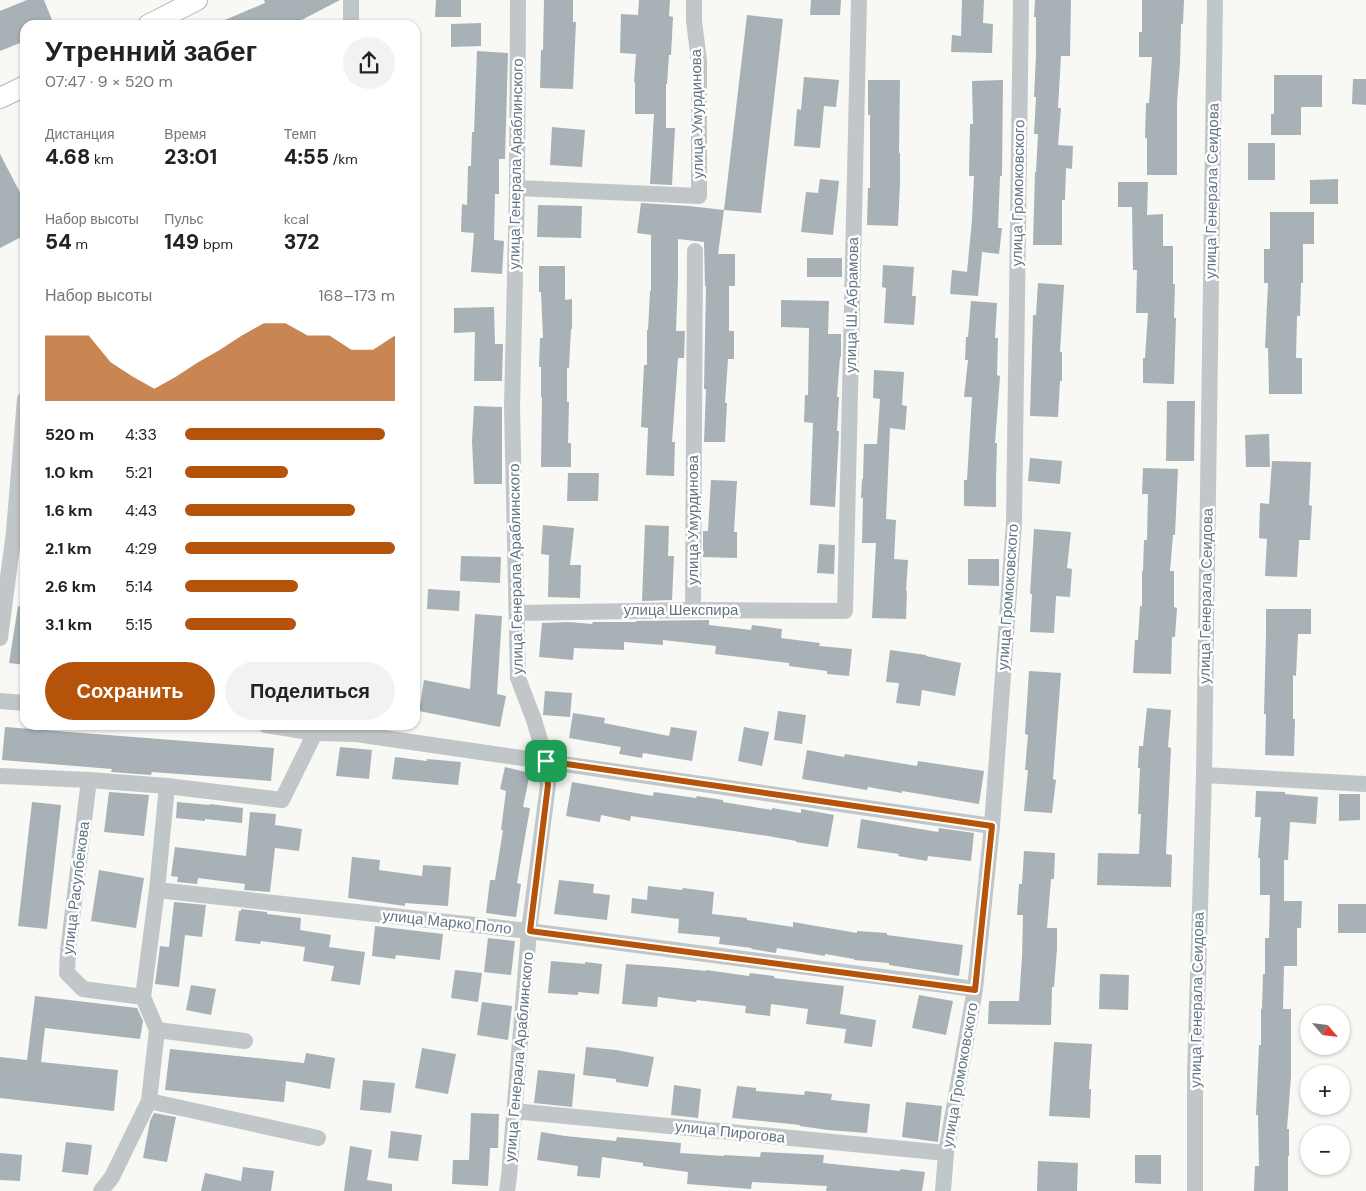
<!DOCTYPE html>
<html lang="ru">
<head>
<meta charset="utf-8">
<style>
	body { margin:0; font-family:"DM Sans",sans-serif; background:#f2f2f2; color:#222; height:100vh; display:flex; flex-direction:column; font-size:19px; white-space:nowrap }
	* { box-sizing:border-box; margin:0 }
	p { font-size:16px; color:#767676 }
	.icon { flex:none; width:28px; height:28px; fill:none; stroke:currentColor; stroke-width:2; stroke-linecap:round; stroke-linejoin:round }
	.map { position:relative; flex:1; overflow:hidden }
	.sheet { position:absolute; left:20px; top:20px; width:400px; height:710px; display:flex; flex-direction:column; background:#fff; border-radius:15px; box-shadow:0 1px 4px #0004 }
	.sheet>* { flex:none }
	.needle { width:32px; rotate:118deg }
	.tools { position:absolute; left:1300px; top:1005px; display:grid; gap:10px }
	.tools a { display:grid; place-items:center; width:50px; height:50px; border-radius:50%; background:#fff; box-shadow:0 1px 4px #0004; font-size:25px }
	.pin { position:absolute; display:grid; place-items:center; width:42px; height:42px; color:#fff; margin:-21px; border-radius:10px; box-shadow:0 2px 8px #0006 }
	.round { display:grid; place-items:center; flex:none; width:52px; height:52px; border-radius:26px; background:#f2f2f2 }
	.overview { display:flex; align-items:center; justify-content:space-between; height:85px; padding:0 25px }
	h1 { font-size:28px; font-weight:800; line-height:38px }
	.stats { display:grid; grid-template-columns:repeat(3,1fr); gap:8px; height:85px; padding:5px 25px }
	.stats div { display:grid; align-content:center }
	.stats b { font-size:21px; font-weight:800 }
	.stats small { font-size:14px; font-weight:400 }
	.stats p { font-size:14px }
	.chart { height:140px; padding:10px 25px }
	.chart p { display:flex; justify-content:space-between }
	.chart svg { width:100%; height:90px; margin-top:5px; fill:#b45309; opacity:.7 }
	.button { display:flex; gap:10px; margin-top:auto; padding:10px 25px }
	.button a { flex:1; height:58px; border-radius:30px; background:#b45309; color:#fff; font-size:20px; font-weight:800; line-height:58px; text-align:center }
	.button a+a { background:#f2f2f2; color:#222 }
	ul { padding:0 25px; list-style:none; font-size:16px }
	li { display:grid; grid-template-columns:80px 60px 1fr; align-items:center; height:38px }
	li i { height:12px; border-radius:6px; background:#b45309 }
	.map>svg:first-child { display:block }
	.building { fill:#a8b1b6 }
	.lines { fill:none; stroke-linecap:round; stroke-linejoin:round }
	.major-casing { stroke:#b3b8bc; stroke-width:22 }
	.minor { stroke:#c1c6c9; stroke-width:16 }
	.major { stroke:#fff; stroke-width:20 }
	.route-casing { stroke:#fff; stroke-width:10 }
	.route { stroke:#b45309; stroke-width:6 }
	.labels { text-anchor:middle; stroke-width:5; stroke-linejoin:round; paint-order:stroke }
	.street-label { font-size:15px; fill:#637580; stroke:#fff }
</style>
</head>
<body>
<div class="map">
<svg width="1366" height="1191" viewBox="0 0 1366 1191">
	<rect width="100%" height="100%" fill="#f8f8f5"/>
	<!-- building -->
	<g class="building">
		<polygon points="27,0 44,0 54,25 25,25 25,41 0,51 0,11"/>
		<polygon points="264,0 340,0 292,25 213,25 265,3"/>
		<polygon points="436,0 461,0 461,17 435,17"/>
		<polygon points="544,0 573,0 573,22 576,22 573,89 540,88 541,50 543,50"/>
		<polygon points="639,0 670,0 669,16 673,17 671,55 669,55 667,84 666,84 666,128 675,128 672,185 650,184 654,114 635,114 635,82 634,82 636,54 620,53 621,14 638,15"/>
		<polygon points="811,0 841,0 840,15 810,15"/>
		<polygon points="962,0 984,0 983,23 993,24 992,53 951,52 952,35 961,36"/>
		<polygon points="1035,0 1071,0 1070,56 1061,56 1058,108 1061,108 1058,145 1073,146 1072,169 1066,168 1065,200 1062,200 1062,245 1033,245 1035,172 1036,172 1038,134 1034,134 1036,97 1034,97 1036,55 1036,17 1034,17"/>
		<polygon points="1142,0 1184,0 1183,24 1181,24 1180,64 1177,102 1177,175 1147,175 1147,138 1145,138 1146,103 1149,103 1152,57 1139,57 1139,32 1142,32"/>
		<polygon points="747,15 783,19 761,213 724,210"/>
		<polygon points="481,23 481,46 451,47 451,24"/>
		<polygon points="477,51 508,53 505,159 499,159 499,194 495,194 494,240 504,241 502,274 471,272 474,233 461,232 462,204 467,205 468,166 471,166 472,132 474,132"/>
		<polygon points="1274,75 1322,75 1322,107 1301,107 1301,135 1271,135 1271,114 1274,114"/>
		<polygon points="804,77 839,80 836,107 824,106 820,148 794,146 797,109 801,110"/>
		<polygon points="1353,79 1366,79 1366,105 1352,104"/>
		<polygon points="868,80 900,80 899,153 900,153 900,183 898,226 867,225 868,188 870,188 870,115 868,115"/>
		<polygon points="1003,80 1002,176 1000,176 998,228 1002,228 999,254 982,252 978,296 950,294 952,270 967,272 972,220 974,176 969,176 970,124 973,124 972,81"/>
		<polygon points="552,127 585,130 582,167 550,165"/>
		<rect x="1248" y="143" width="27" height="37"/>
		<polygon points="0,154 25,202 25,235 0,248"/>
		<polygon points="820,179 839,181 833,235 801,232 806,192 818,193"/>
		<polygon points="1338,179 1338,204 1310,204 1310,180"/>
		<polygon points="1118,182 1148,182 1147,215 1163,214 1163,246 1173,246 1173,284 1175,284 1174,318 1176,318 1174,384 1143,383 1143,358 1145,358 1148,313 1136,313 1137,270 1133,270 1132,207 1118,207"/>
		<polygon points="641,203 689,206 724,210 718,254 735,254 735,286 729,286 729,331 734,331 734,359 728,359 725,403 727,403 725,442 704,442 706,389 704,389 706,286 705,286 704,242 678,239 678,278 676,331 685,331 684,358 678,358 672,442 675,442 674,476 646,475 648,428 641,427 644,365 647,365 647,330 648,330 650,291 651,291 651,235 637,233"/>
		<polygon points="538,205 582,206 581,238 537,237"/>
		<polygon points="1270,212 1314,212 1314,244 1303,244 1303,283 1301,283 1300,316 1297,316 1296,358 1302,358 1302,394 1269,394 1268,348 1265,348 1268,283 1264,283 1264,249 1270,249"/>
		<rect x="807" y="258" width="35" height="19"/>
		<polygon points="883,265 914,267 912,296 916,296 914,325 884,323 886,288 882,287"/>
		<polygon points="539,266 565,266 565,300 572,299 572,329 571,329 569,368 567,368 567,402 569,402 568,443 571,443 571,467 541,467 542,397 541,397 541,367 539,367 540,338 543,338 541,292 539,292"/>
		<polygon points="1038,283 1064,285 1060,352 1062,352 1062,381 1060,381 1058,417 1030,416 1033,315 1036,315"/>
		<polygon points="781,300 829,301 828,334 841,334 841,357 840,357 837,397 839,397 837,431 839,431 835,507 810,505 813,423 804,422 805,395 808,395 809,328 781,327"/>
		<polygon points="971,301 997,303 995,338 998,338 997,375 1000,376 995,443 997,443 996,480 996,507 964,506 964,480 967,480 972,397 964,397 968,360 965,360 966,337 968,337"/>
		<polygon points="494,307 495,344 503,344 502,381 474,381 475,332 454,333 454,308"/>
		<polygon points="874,370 904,372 902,405 907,406 905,430 890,428 886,519 896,520 894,559 908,560 906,591 907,591 906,619 872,618 876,543 862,543 863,498 861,498 862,479 863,479 864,444 877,444 880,399 873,398"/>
		<polygon points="1167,401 1195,401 1194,461 1166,461"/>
		<polygon points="474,406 502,407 502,484 474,484 472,441"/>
		<polygon points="1269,434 1270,467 1246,467 1245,435"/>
		<polygon points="1030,458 1062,461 1060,484 1028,481"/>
		<polygon points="1272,461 1311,462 1309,505 1312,506 1310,540 1299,540 1297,577 1265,576 1267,539 1259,538 1260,503 1269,504"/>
		<polygon points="1143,468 1178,469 1175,535 1173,535 1170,571 1174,571 1174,607 1177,608 1175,637 1172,637 1171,674 1133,673 1135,640 1138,640 1140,606 1142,606 1142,571 1143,571 1144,540 1147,540 1148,494 1142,494"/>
		<polygon points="568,473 599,473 598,501 567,501"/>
		<polygon points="711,480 737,481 734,532 737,532 737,558 703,557 703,531 708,531"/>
		<polygon points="543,525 574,528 570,565 581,565 580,598 548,597 549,555 541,554"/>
		<polygon points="645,525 669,526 668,556 674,556 672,600 642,601"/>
		<polygon points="1034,529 1071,532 1067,568 1072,569 1070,597 1056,596 1054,633 1030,632 1032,594 1030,594"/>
		<polygon points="819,544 835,545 834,574 817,573"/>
		<polygon points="461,556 501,557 500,583 460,581"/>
		<polygon points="968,559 999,559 999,586 968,585"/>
		<polygon points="428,589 460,591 459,611 427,609"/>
		<polygon points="18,606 25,607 25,665 9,663"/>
		<polygon points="1266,609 1311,609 1311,634 1298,634 1296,676 1293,675 1293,719 1295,719 1294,756 1265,755 1266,714 1264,714 1266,634"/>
		<polygon points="475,614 502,616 497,694 506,696 500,727 419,711 424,680 470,689"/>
		<polygon points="709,620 709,625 751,630 752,625 782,629 781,638 820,643 819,646 852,649 849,676 827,674 827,671 789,666 789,663 715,654 716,646 663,640 663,645 624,642 624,650 574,648 573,660 539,657 542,623 569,622 592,624 593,622 636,622 636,621"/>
		<polygon points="890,650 926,655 926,656 961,663 955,696 922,690 920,706 896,703 899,683 886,682"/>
		<polygon points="1029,671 1061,673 1053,779 1056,780 1052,813 1024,811 1028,770 1025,770 1028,735 1025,734"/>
		<polygon points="545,691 572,693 570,717 543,715"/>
		<polygon points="1147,708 1171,710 1168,747 1171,748 1166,854 1172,855 1171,887 1097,885 1098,853 1139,854 1141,814 1138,814 1140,768 1138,768 1139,746 1143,746"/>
		<polygon points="778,711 806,715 802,744 774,740"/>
		<polygon points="573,713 605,718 604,723 669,736 671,727 697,731 692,761 643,753 642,758 619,754 621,747 569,738"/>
		<polygon points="5,727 274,748 271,781 152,772 151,775 111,772 112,769 2,760"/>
		<polygon points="744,727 769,732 762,766 738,761"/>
		<polygon points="340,747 372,750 369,779 336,776"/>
		<polygon points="807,750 844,757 845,754 917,766 918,761 984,771 979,804 902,791 902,793 868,787 867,790 802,779"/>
		<polygon points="395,757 427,761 427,759 461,762 458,785 392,779"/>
		<polygon points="505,767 530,773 523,807 530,808 517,883 521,884 516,917 486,913 490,880 495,880 503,830 501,830 506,791 500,789"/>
		<polygon points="572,782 653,796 654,792 696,798 697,796 723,800 723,802 772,810 772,808 801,813 801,809 834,815 828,847 796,842 796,841 768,836 631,816 630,821 601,815 600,822 566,816"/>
		<polygon points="1256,791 1285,792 1285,794 1318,797 1316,824 1290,822 1288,860 1284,860 1284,901 1302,901 1301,928 1297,928 1297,966 1284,966 1283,1009 1291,1009 1291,1076 1287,1129 1289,1129 1289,1156 1288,1156 1288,1191 1254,1191 1255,1166 1259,1166 1258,1115 1256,1115 1259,1045 1261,1045 1261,1009 1262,1009 1263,974 1265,974 1265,938 1269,938 1270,895 1260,895 1260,858 1258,858 1261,817 1255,817"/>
		<polygon points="109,792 149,795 144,836 104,832"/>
		<polygon points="1339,794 1360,794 1360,820 1339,821"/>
		<polygon points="32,802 61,805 47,929 18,926"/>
		<polygon points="177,802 210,805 210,804 243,808 242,823 205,819 205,821 176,818"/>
		<polygon points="250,812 276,814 275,825 302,829 299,851 275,848 270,892 244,890 245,884 198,878 197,884 177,882 178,877 171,876 175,847 246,856"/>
		<polygon points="861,819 938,832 939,828 974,833 971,861 928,856 927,861 898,856 899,854 857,848"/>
		<polygon points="1024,851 1055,853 1054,879 1051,879 1047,928 1057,928 1057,949 1054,987 1052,987 1051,1025 988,1024 989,1001 1019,1001 1022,957 1023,915 1017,915 1019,884 1022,884"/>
		<polygon points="352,857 380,860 379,870 422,876 423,865 451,867 448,906 405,903 405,906 348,898"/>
		<polygon points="99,870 144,878 136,928 91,921"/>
		<polygon points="559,880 594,884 593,893 610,895 607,920 554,914"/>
		<polygon points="648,886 682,890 683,888 714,892 712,914 747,918 747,920 793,927 793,922 857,933 857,931 887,933 887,935 963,945 959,976 889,965 889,963 854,960 854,959 825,954 825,956 777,948 776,953 751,949 752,948 719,944 720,937 678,933 679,919 631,913 632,898 647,900"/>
		<polygon points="174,902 206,905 202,937 185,935 179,987 155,984 160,946 169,947"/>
		<rect x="1338" y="904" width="28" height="29"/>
		<polygon points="241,909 267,912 267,914 301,918 300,930 331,935 329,947 365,952 360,985 331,981 334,966 303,961 305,947 261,941 260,944 235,941 239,911 241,911"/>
		<polygon points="375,926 443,934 440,960 396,955 395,959 372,956"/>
		<polygon points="488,938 515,941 511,975 484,972"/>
		<polygon points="551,961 585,964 585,962 602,964 599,994 578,992 578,995 548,993"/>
		<polygon points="626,964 667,967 706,971 706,970 749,976 750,973 774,976 774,978 844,986 840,1014 876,1020 872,1047 844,1043 846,1029 806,1024 808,1009 771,1004 770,1016 745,1013 746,1006 697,1000 696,1002 658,997 657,1007 622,1004"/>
		<polygon points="455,970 482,973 478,1002 451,998"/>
		<polygon points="1100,974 1129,975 1128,1010 1099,1009"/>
		<polygon points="191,985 216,989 211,1015 186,1010"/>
		<polygon points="919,995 953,1001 946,1035 912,1028"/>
		<polygon points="35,996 137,1008 143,1021 140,1039 45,1028 41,1062 118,1070 114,1111 0,1098 0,1057 27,1060"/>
		<polygon points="482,1002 512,1006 508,1040 477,1035"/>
		<polygon points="1054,1042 1092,1044 1089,1089 1091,1089 1090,1118 1049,1116"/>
		<polygon points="586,1047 616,1050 654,1057 648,1087 616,1082 616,1079 583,1075"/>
		<polygon points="422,1048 456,1054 448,1094 415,1088"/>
		<polygon points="170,1049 304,1063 306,1053 335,1058 330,1089 286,1081 284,1102 165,1090"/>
		<polygon points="538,1070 575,1074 572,1107 534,1103"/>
		<polygon points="363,1080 395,1083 391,1113 360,1110"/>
		<polygon points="674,1085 701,1089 698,1118 671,1115"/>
		<polygon points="737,1086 756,1088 756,1091 804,1095 805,1091 832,1094 831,1100 870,1104 867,1133 828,1130 800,1126 800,1125 732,1118"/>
		<polygon points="906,1102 942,1106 938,1142 902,1137"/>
		<polygon points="154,1113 176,1117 167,1162 143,1158 150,1121"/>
		<polygon points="471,1113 499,1114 498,1148 490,1148 488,1186 452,1184 453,1160 469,1160"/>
		<polygon points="391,1131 422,1135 418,1161 388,1158"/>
		<polygon points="541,1132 565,1136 616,1141 617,1137 681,1143 680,1153 724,1156 724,1155 760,1157 761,1152 824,1155 823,1163 900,1171 900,1169 925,1172 922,1191 826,1191 827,1186 752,1182 751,1189 687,1184 688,1172 643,1166 643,1163 602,1157 600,1178 577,1176 578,1166 537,1160"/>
		<polygon points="66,1142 92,1145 88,1175 62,1172"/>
		<polygon points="350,1146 372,1150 367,1180 392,1184 392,1191 344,1191"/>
		<polygon points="0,1153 22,1155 20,1181 0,1180"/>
		<polygon points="1135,1155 1161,1155 1161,1184 1135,1183"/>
		<polygon points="1038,1161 1078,1163 1077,1191 1037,1191"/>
		<polygon points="243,1167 274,1171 271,1191 201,1191 205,1173 241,1181"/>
	</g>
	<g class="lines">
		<defs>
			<g id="major">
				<polyline points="148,25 197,0"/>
				<polyline points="0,98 25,86"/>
			</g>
		</defs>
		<!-- major casing -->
		<use href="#major" class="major-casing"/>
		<!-- minor -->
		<g class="minor">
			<polyline points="351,25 351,0"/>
			<polyline points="517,188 699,196 699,61 694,21 694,0"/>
			<polyline points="693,610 695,251"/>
			<polyline points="517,613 693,610 845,611 859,0"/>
			<polyline points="0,638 14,532 25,399"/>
			<polyline points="0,701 25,703"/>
			<polyline points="266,725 315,733 356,734 992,826"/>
			<polyline points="1204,775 1366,784"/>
			<polyline points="0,776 89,780 167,786 282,800 315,733 316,725"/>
			<polyline points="89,780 68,951 67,973 83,989 143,997 157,1030 149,1101 112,1177 101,1191"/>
			<polyline points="157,890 529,931 975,989"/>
			<polyline points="143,997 157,890 167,786"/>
			<polyline points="157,1030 245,1041"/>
			<polyline points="149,1101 318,1138"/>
			<polyline points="514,1111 946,1153"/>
			<polyline points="507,1191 509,1177 529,931 548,785 546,761 534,720 518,678 512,407 517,188 518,0"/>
			<polyline points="943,1191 946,1153 975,989 992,826 1014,523 1021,0"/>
			<polyline points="1195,1191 1195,1074 1204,775 1215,0"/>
		</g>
		<!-- major -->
		<use href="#major" class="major"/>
	</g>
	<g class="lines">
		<defs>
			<polygon id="route" points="546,761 992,826 975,990 530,931 548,785"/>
		</defs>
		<!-- route casing -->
		<use href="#route" class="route-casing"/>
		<!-- route -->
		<use href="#route" class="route"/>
	</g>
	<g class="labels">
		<!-- street labels -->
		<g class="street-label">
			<text transform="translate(697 114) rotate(-91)" y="5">улица Умурдинова</text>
			<text transform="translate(516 164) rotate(-89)" y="5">улица Генерала Араблинского</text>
			<text transform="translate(1212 191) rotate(-89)" y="5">улица Генерала Сеидова</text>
			<text transform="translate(1018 193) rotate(-89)" y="5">улица Громоковского</text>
			<text transform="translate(852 305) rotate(-89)" y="5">улица Ш. Абрамова</text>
			<text transform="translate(693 520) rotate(-90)" y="5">улица Умурдинова</text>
			<text transform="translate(516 569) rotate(-91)" y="5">улица Генерала Араблинского</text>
			<text transform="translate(1206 596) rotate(-89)" y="5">улица Генерала Сеидова</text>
			<text transform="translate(1008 597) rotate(-86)" y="5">улица Громоковского</text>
			<text x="681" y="615">улица Шекспира</text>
			<text transform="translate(76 888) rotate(-83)" y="5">улица Расулбекова</text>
			<text transform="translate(447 922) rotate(6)" y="5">улица Марко Поло</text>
			<text transform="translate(1197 1000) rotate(-89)" y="5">улица Генерала Сеидова</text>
			<text transform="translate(519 1057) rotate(-85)" y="5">улица Генерала Араблинского</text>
			<text transform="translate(960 1075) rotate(-80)" y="5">улица Громоковского</text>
			<text transform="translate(730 1132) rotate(6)" y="5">улица Пирогова</text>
		</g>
	</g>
</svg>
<div class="tools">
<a><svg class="needle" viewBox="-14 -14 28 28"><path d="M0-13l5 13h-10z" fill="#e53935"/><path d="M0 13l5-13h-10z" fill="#767676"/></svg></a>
<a>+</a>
<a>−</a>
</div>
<div class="pin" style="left:546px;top:761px;background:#1e9e55"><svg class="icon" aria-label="arrive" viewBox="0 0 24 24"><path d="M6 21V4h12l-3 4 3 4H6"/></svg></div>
<section class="sheet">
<div class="overview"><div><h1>Утренний забег</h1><p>07:47 · 9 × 520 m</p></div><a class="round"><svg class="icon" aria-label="share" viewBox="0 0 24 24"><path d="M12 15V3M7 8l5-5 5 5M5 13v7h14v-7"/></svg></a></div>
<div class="stats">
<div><p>Дистанция</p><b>4.68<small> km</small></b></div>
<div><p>Время</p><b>23:01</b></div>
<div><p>Темп</p><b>4:55<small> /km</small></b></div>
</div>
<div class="stats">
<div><p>Набор высоты</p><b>54<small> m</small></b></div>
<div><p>Пульс</p><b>149<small> bpm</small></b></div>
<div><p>kcal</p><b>372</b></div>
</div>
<div class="chart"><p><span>Набор высоты</span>168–173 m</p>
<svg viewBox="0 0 160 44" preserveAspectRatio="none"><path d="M0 44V12L10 12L20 12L30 25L40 32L50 38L60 32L70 25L80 19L90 12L100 6L110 6L120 12L130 12L140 19L150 19L160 12V44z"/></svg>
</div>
<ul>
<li><b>520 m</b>4:33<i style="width:95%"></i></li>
<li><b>1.0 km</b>5:21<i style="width:49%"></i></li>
<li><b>1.6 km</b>4:43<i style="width:81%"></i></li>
<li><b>2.1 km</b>4:29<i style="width:100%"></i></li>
<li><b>2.6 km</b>5:14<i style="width:54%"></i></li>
<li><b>3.1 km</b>5:15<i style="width:53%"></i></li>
</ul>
<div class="button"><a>Сохранить</a><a>Поделиться</a></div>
</section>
</div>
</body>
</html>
